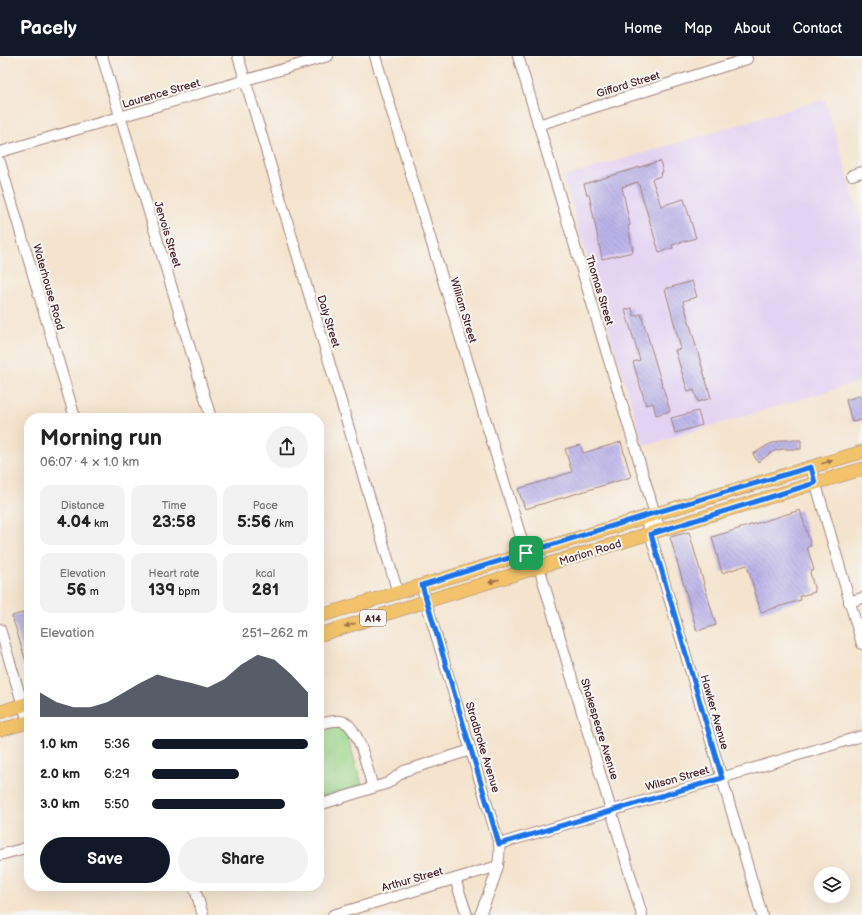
<!DOCTYPE html>
<html lang="en">
<head>
<meta charset="utf-8">
<style>
	body { margin:0; font-family:"Balsamiq Sans",sans-serif; background:#f2f2f2; color:#222; height:100vh; display:flex; flex-direction:column; font-size:15px; white-space:nowrap }
	* { box-sizing:border-box; margin:0 }
	p { font-size:13px; color:#767676 }
	.icon { flex:none; width:22px; height:22px; fill:none; stroke:currentColor; stroke-width:2; stroke-linecap:round; stroke-linejoin:round }
	.map { position:relative; flex:1; overflow:hidden }
	.drawer { position:absolute; left:24px; top:357px; width:300px; height:478px; display:flex; flex-direction:column; background:#fff; border-radius:16px; box-shadow:0 4px 16px #0002 }
	.drawer>* { flex:none }
	.controls { position:absolute; left:814px; top:811px; display:grid; gap:8px }
	.controls a { display:grid; place-items:center; width:36px; height:36px; border-radius:50%; background:#fff; box-shadow:0 4px 16px #0002; font-size:20px }
	.pin { position:absolute; display:grid; place-items:center; width:34px; height:34px; color:#fff; margin:-17px; border-radius:8px; box-shadow:0 2px 6px #0006 }
	.round { display:grid; place-items:center; flex:none; width:42px; height:42px; border-radius:21px; background:#f2f2f2 }
	.headline { display:flex; align-items:center; justify-content:space-between; height:68px; padding:0 16px }
	h1 { font-size:22px; font-weight:700; line-height:30px }
	.stats { display:grid; grid-template-columns:repeat(3,1fr); gap:6px; height:68px; padding:4px 16px }
	.stats div { display:grid; align-content:center; border-radius:10px; background:#f2f2f2; text-align:center }
	.stats b { font-size:17px; font-weight:700 }
	.stats small { font-size:11px; font-weight:400 }
	.stats p { font-size:11px }
	.chart { height:112px; padding:8px 16px }
	.chart p { display:flex; justify-content:space-between }
	.chart svg { width:100%; height:72px; margin-top:4px; fill:#111827; opacity:.7 }
	.button { display:flex; gap:8px; margin-top:auto; padding:8px 16px }
	.button a { flex:1; height:46px; border-radius:24px; background:#111827; color:#fff; font-size:16px; font-weight:700; line-height:46px; text-align:center }
	.button a+a { background:#f2f2f2; color:#222 }
	ul { padding:0 16px; list-style:none; font-size:13px }
	li { display:grid; grid-template-columns:64px 48px 1fr; align-items:center; height:30px }
	li i { height:10px; border-radius:5px; background:#111827 }
	header { display:flex; align-items:center; gap:24px; box-sizing:border-box; height:56px; padding:0 20px; background:#111827; color:#fff }
	header strong { font-size:19px }
	nav { display:flex; gap:22px; margin-inline-start:auto; font-size:14px }
	.map>svg:first-child { display:block }
	.built { fill:#e3d3f2 }
	.green { fill:#9bd68a; stroke:#727a5a }
	.building { fill:url(#building-back-hatch) }
	.lines { fill:none; stroke-linecap:round; stroke-linejoin:round }
	.minor-casing { stroke:#9f827c; stroke-width:12 }
	.major-casing { stroke:#9f827c; stroke-width:14 }
	.minor { stroke:#fff; stroke-width:10 }
	.major { stroke:#f2c36a; stroke-width:13 }
	.oneway { fill:#9e714a }
	.route-casing { stroke:#fff; stroke-width:8 }
	.route { stroke:#1a73e8; stroke-width:5 }
	.labels { text-anchor:middle; stroke-width:4; stroke-linejoin:round; paint-order:stroke }
	.shield { fill:#f6f6f2; stroke:#7e6067; stroke-width:1 }
	.shield-label { font-size:10px; font-weight:bold; fill:#4a1f2b }
	.street-label { font-size:11px; fill:#4a1f2b; stroke:#f6f6f2 }
</style>
</head>
<body>
<header>
<strong>Pacely</strong>
<nav><a>Home</a><a>Map</a><a>About</a><a>Contact</a></nav>
</header>
<div class="map">
<svg width="862" height="859" viewBox="0 0 862 859">
	<defs>
		<pattern id="building-back-hatch" width="6" height="6" patternUnits="userSpaceOnUse"><rect width="6" height="6" fill="#bbb4e8"/><path d="M-1 5l2 2M0 0l6 6M5-1l2 2" fill="none" stroke="#a29ac7"/></pattern>
	</defs>
	<rect width="100%" height="100%" fill="#f6f6f2"/>
	<filter id="ink" filterUnits="userSpaceOnUse"><feTurbulence type="fractalNoise" baseFrequency=".025" numOctaves="2"/><feDisplacementMap in="SourceGraphic" scale="8" xChannelSelector="R" yChannelSelector="G"/><feConvolveMatrix kernelMatrix="1 2 1 2 8 2 1 2 1" color-interpolation-filters="sRGB"/></filter>
	<filter id="wash" filterUnits="userSpaceOnUse"><feTurbulence type="fractalNoise" baseFrequency=".012" numOctaves="4" result="noise"/><feDisplacementMap in="SourceGraphic" scale="16" xChannelSelector="R" yChannelSelector="G"/><feGaussianBlur stdDeviation="0.9" result="paint"/><feColorMatrix in="noise" values="0 0 0 0 0 0 0 0 0 0 0 0 0 0 0 0 0 1.4 0 .05"/><feComposite in="paint" operator="in"/></filter>
	<g filter="url(#wash)">
		<rect width="100%" height="100%" fill="#f4e4ce"/>
		<!-- built -->
		<polygon class="built" points="825,43 862,168 862,325 644,390 563,121"/>
		<!-- green -->
		<polygon class="green" points="344,669 362,729 319,741 319,675"/>
		<g id="blocks">
			<!-- building -->
			<g class="building">
				<polygon points="660,105 663,116 660,117 661,120 652,123 661,150 684,143 696,182 672,189 673,192 659,196 638,126 622,131 630,169 628,170 633,196 602,203 589,138 587,139 584,128"/>
				<polygon points="692,225 697,241 683,245 711,342 698,346 694,334 688,336 675,294 681,293 665,233"/>
				<polygon points="632,252 634,260 641,258 670,355 656,359 653,347 646,349 633,306 640,304 625,254"/>
				<polygon points="862,339 862,364 852,366 846,344"/>
				<polygon points="698,355 702,369 675,377 671,362"/>
				<polygon points="782,384 801,384 801,393 782,393 774,395 758,406 753,398 770,388"/>
				<polygon points="621,386 631,421 525,453 518,433 572,416 565,393 580,389 583,397"/>
				<polygon points="800,454 811,490 807,491 814,514 810,516 815,536 800,540 801,544 761,556 747,509 722,517 712,481"/>
				<polygon points="689,476 716,569 697,575 670,481"/>
				<polygon points="29,555 29,609 27,609 12,560"/>
			</g>
		</g>
	</g>
	<g filter="url(#ink)">
		<use href="#blocks" fill-opacity="0" stroke="#9f827c" stroke-width="1"/>
		<g class="lines">
			<defs>
				<g id="minor">
					<polyline points="102,0 211,362"/>
					<polyline points="238,0 398,537"/>
					<polyline points="375,0 531,514"/>
					<polyline points="518,0 660,475"/>
					<polyline points="538,69 747,3 746,0"/>
					<polyline points="0,96 328,0"/>
					<polyline points="0,106 75,362"/>
					<polyline points="852,119 862,116"/>
					<polyline points="811,411 862,588"/>
					<polyline points="645,460 762,859"/>
					<polyline points="534,494 642,859"/>
					<path d="M421 529 499 788C502 812 488 837 480 859"/>
					<polyline points="849,546 862,542"/>
					<polyline points="0,573 28,666"/>
					<path d="M319 668C325 667 334 664 341 665 359 667 368 717 373 732"/>
					<polyline points="319,749 388,727 404,715 471,694"/>
					<polyline points="499,788 862,680"/>
					<polyline points="0,799 29,791"/>
					<polyline points="455,823 467,859"/>
					<polyline points="194,830 203,859"/>
					<polyline points="333,859 498,810"/>
				</g>
				<g id="major">
					<path d="M319 560C500 507 680 449 862 396"/>
					<polyline points="319,579 427,545 862,413"/>
					<polyline points="0,656 29,647"/>
					<polyline points="0,674 29,666"/>
				</g>
			</defs>
			<!-- minor casing -->
			<use href="#minor" class="minor-casing"/>
			<!-- major casing -->
			<use href="#major" class="major-casing"/>
			<!-- minor -->
			<use href="#minor" class="minor"/>
			<!-- major -->
			<use href="#major" class="major"/>
		</g>
		<!-- one-way arrows -->
		<defs><path id="oneway-solid" d="M-6-.8H1V-3.2L6.5 0L1 3.2V.8H-6Z"/></defs>
		<g class="oneway">
			<use href="#oneway-solid" transform="translate(827 406) rotate(-16)"/>
			<use href="#oneway-solid" transform="translate(494 525) rotate(163)"/>
			<use href="#oneway-solid" transform="translate(350 569) rotate(162)"/>
		</g>
	</g>
	<g class="lines" filter="url(#ink)">
		<defs>
			<polygon id="route" points="811,411 815,427 651,478 722,722 499,788 422,529 654,457"/>
		</defs>
		<!-- route casing -->
		<use href="#route" class="route-casing"/>
		<!-- route -->
		<use href="#route" class="route"/>
	</g>
	<g class="labels">
		<!-- shield labels -->
		<rect class="shield" x="360" y="554" width="26" height="16" rx="3"/>
		<g class="shield-label">
			<text x="373" y="566">A14</text>
		</g>
		<!-- street labels -->
		<g class="street-label">
			<text transform="translate(628 28) rotate(-17)" y="4">Gifford Street</text>
			<text transform="translate(161 37) rotate(-16)" y="4">Laurence Street</text>
			<text transform="translate(168 178) rotate(73)" y="4">Jervois Street</text>
			<text transform="translate(49 231) rotate(74)" y="4">Waterhouse Road</text>
			<text transform="translate(600 234) rotate(73)" y="4">Thomas Street</text>
			<text transform="translate(464 254) rotate(73)" y="4">William Street</text>
			<text transform="translate(329 265) rotate(73)" y="4">Daly Street</text>
			<text transform="translate(590 496) rotate(-17)" y="4">Marion Road</text>
			<text transform="translate(715 656) rotate(74)" y="4">Hawker Avenue</text>
			<text transform="translate(600 673) rotate(73)" y="4">Shakespeare Avenue</text>
			<text transform="translate(483 691) rotate(73)" y="4">Stradbroke Avenue</text>
			<text transform="translate(677 722) rotate(-16)" y="4">Wilson Street</text>
			<text transform="translate(412 823) rotate(-16)" y="4">Arthur Street</text>
		</g>
	</g>
</svg>
<div class="controls">
<a><svg class="icon" aria-label="layers" viewBox="0 0 24 24"><path d="M12 4l9 5-9 5-9-5zM3 14l9 5 9-5"/></svg></a>
</div>
<div class="pin" style="left:526px;top:497px;background:#1e9e55"><svg class="icon" aria-label="arrive" viewBox="0 0 24 24"><path d="M6 21V4h12l-3 4 3 4H6"/></svg></div>
<section class="drawer">
<div class="headline"><div><h1>Morning run</h1><p>06:07 · 4 × 1.0 km</p></div><a class="round"><svg class="icon" aria-label="share" viewBox="0 0 24 24"><path d="M12 15V3M7 8l5-5 5 5M5 13v7h14v-7"/></svg></a></div>
<div class="stats">
<div><p>Distance</p><b>4.04<small> km</small></b></div>
<div><p>Time</p><b>23:58</b></div>
<div><p>Pace</p><b>5:56<small> /km</small></b></div>
</div>
<div class="stats">
<div><p>Elevation</p><b>56<small> m</small></b></div>
<div><p>Heart rate</p><b>139<small> bpm</small></b></div>
<div><p>kcal</p><b>281</b></div>
</div>
<div class="chart"><p><span>Elevation</span>251–262 m</p>
<svg viewBox="0 0 160 44" preserveAspectRatio="none"><path d="M0 44V29L10 35L20 38L30 38L40 35L50 29L60 23L70 18L80 21L90 23L100 26L110 21L120 12L130 6L140 9L150 18L160 29V44z"/></svg>
</div>
<ul>
<li><b>1.0 km</b>5:36<i style="width:100%"></i></li>
<li><b>2.0 km</b>6:29<i style="width:56%"></i></li>
<li><b>3.0 km</b>5:50<i style="width:85%"></i></li>
</ul>
<div class="button"><a>Save</a><a>Share</a></div>
</section>
</div>
</body>
</html>
